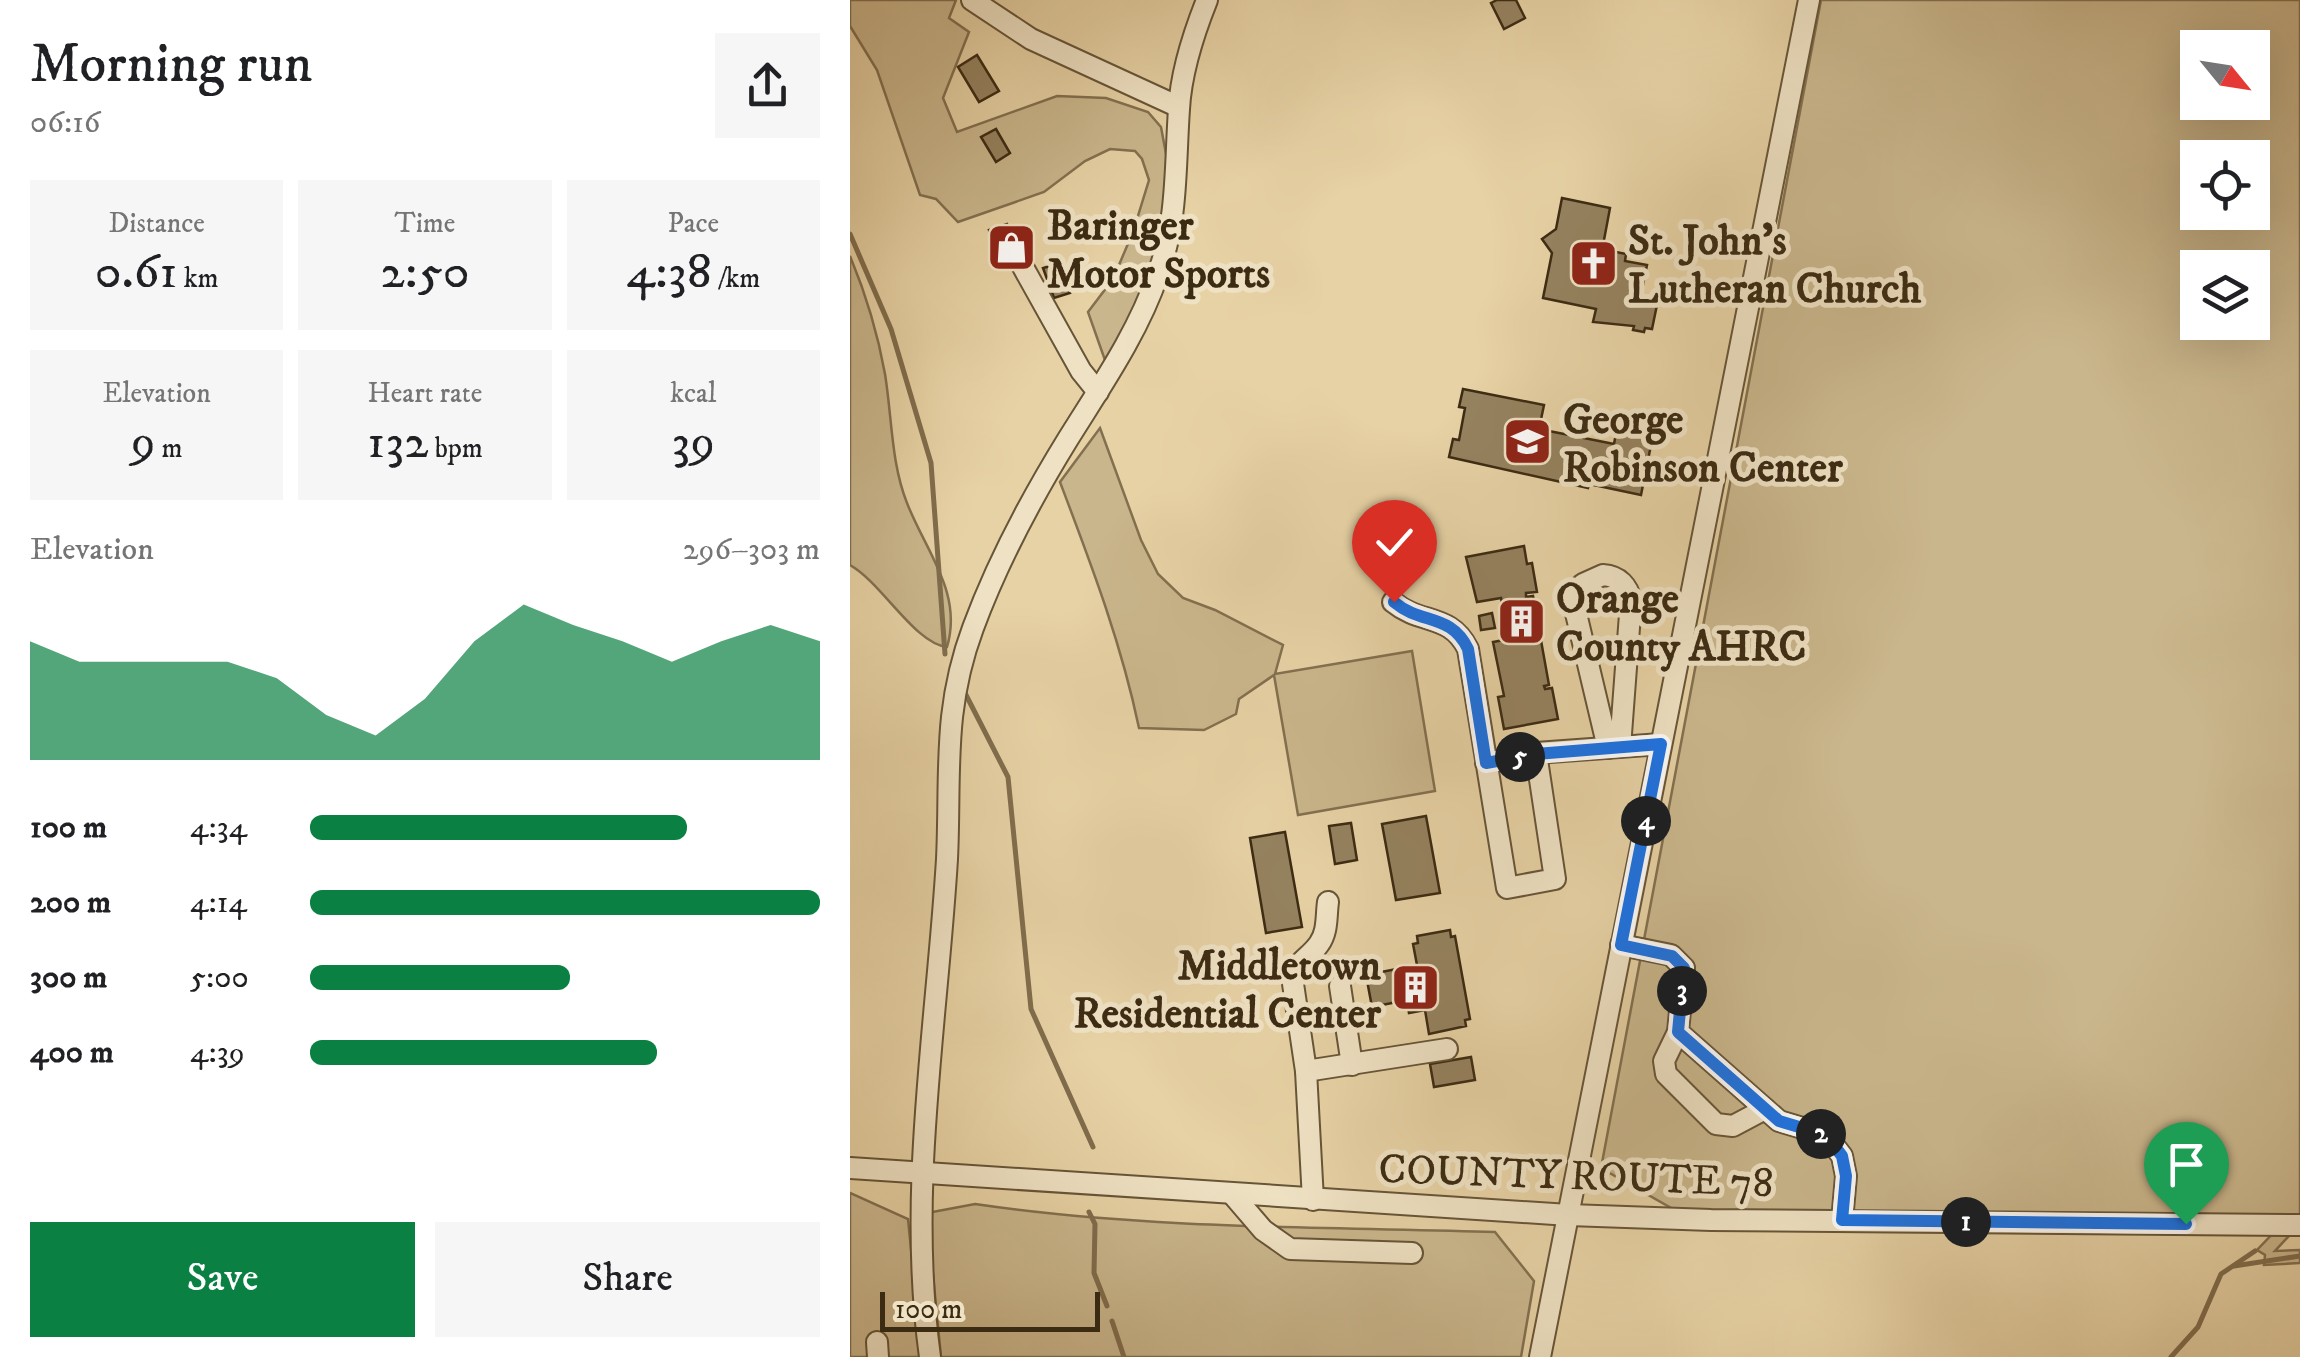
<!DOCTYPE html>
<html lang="en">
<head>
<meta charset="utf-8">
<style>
	body { margin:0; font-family:"IM FELL DW Pica",serif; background:#f6f6f6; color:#202124; height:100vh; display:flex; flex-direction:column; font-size:38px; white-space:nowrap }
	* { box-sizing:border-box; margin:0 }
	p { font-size:32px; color:#757577 }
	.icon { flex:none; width:55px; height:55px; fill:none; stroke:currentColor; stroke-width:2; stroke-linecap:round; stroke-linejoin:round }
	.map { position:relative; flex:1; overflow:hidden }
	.side { display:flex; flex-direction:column; background:#fff; width:850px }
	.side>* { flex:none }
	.needle { width:65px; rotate:120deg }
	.buttons { position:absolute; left:1330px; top:30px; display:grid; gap:20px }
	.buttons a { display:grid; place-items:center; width:90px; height:90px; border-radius:0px; background:#fff; box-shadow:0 10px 40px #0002; font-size:50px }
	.scale { position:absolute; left:30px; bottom:25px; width:220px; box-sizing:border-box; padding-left:10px; border:5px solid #3c2b13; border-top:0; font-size:28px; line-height:35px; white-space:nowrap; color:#3c2b13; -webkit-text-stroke:8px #efe2c4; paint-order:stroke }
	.pin { position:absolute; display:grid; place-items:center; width:85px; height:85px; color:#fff; margin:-102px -42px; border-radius:50% 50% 50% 0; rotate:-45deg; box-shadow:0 0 10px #0007 }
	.pin .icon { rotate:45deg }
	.km { position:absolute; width:50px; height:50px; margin:-25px; border-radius:50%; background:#222; color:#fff; font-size:28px; line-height:50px; text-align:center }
	.round { display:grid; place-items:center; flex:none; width:105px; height:105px; border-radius:0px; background:#f6f6f6 }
	.summary { display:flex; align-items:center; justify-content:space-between; height:170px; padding:0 30px }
	h1 { font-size:55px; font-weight:600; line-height:75px }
	.metrics { display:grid; grid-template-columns:repeat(3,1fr); gap:15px; height:170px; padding:10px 30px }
	.metrics div { display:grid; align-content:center; border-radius:0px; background:#f6f6f6; text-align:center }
	.metrics b { font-size:50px; font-weight:600 }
	.metrics small { font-size:28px; font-weight:400 }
	.metrics p { font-size:28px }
	.chart { height:280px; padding:20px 30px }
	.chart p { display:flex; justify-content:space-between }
	.chart svg { width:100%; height:180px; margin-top:10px; fill:#0b8043; opacity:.7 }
	.cta { display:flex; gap:20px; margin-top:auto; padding:20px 30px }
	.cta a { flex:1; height:115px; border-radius:0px; background:#0b8043; color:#fff; font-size:40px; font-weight:600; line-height:115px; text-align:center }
	.cta a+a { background:#f6f6f6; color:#202124 }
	ul { padding:0 30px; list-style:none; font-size:32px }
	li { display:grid; grid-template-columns:160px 120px 1fr; align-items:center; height:75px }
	li i { height:25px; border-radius:12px; background:#0b8043 }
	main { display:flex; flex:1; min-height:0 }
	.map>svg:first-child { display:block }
	.green { fill:#cab68c; stroke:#837050; stroke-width:2.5; fill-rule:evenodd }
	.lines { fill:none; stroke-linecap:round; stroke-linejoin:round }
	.stream { stroke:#806d4d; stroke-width:5 }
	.building { fill:#95825f; stroke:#3c2b13; stroke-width:2.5 }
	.minor-casing { stroke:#675538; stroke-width:24 }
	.minor { stroke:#efe2c4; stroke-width:20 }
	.route-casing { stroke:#fff; stroke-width:20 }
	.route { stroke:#1a73e8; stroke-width:12 }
	.labels { text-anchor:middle; stroke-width:10; stroke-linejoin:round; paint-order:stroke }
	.poi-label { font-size:42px; font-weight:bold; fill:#3c2b13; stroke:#efe2c4; text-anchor:start }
	.street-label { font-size:42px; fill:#3c2b13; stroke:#efe2c4 }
</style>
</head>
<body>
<main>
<section class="side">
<div class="summary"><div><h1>Morning run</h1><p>06:16</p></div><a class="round"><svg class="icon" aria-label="share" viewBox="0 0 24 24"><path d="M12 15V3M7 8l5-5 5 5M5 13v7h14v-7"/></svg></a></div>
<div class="metrics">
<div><p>Distance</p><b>0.61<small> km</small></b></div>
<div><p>Time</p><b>2:50</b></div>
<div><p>Pace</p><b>4:38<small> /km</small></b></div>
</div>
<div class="metrics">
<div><p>Elevation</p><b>9<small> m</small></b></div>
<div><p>Heart rate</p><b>132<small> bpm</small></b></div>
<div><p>kcal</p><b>39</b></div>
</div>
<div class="chart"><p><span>Elevation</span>296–303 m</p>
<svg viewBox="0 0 160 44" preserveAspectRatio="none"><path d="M0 44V15L10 20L20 20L30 20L40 20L50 24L60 33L70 38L80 29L90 15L100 6L110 11L120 15L130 20L140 15L150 11L160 15V44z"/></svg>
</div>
<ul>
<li><b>100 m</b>4:34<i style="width:74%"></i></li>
<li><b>200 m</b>4:14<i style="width:100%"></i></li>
<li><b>300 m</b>5:00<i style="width:51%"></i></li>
<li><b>400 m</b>4:39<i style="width:68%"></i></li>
</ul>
<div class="cta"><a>Save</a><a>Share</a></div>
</section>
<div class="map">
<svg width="1450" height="1357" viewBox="0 0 1450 1357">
	<rect width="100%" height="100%" fill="#e7d2a5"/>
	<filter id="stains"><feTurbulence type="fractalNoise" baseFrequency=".002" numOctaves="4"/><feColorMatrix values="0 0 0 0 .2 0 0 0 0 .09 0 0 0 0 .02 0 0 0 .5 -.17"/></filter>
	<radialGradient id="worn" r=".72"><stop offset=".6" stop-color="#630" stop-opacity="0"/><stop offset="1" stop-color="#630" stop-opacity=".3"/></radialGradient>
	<!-- green -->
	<g class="green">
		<polygon points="0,0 106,0 99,18 119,32 93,98 107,132 207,96 256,98 298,112 311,127 319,170 309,245 296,284 256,363 238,312 263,279 283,232 299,180 292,159 285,151 260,149 235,161 194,192 108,222 86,199 70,195 27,70 0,26"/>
		<path d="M971 0H1450V1224L1425 1251 1450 1250V1263L1414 1265 1415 1255 1407 1250 1431 1225 823 1209 751 1168ZM1348 48H1402V102H1348ZM1348 158H1402V212H1348ZM1348 268H1402V322H1348Z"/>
		<path d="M0 256C15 292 28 335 35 374 42 417 41 463 57 503 76 552 113 593 97 647 65 644 31 582 0 565Z"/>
		<path d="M250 428 291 540 308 574 333 598 365 610 433 645 425 674 562 651 585 791 448 815 424 675 389 699 386 714 354 730 289 728C271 642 241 564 210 482Z"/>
		<polygon points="0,1193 58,1219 72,1357 0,1357"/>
		<path d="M125 1204C296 1229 472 1227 645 1232L684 1281 671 1357H91L77 1213Z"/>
	</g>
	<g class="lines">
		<!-- stream -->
		<g class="stream">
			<polyline points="0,234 41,329 81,463 95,654"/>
			<polyline points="115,693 158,777 181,1009 243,1147"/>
			<polyline points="239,1212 245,1224 244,1273 257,1306"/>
			<polyline points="1384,1266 1450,1256"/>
			<polyline points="262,1321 274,1357"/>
			<polyline points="1321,1357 1348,1327 1371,1274 1405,1251"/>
		</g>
	</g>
	<!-- building -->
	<g class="building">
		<polygon points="647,0 666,0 675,18 654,29 641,3"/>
		<polygon points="127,55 149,91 129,102 108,67"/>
		<polygon points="146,129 160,153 146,162 131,137"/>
		<polygon points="712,198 760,208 754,240 761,251 776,254 775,261 797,265 793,285 788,284 786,295 808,300 802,329 795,328 794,332 783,330 784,326 743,322 746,309 693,298 702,253 692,239 706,229"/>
		<polygon points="157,224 169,256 151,263 139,230"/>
		<polygon points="210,263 220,293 204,298 193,268"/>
		<polygon points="613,389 694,405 689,429 764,444 767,428 803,435 791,495 739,484 738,488 599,457 603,439 609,440 615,408 609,407"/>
		<polygon points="674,546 677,564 682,563 687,592 676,593 676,597 683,596 699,685 694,686 695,689 702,688 708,719 654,729 648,697 654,696 643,642 659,639 651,598 627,602 616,557"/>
		<polygon points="642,613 645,628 631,630 629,616"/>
		<polygon points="576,816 590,893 546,900 532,824"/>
		<polygon points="501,823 507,860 485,864 479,826"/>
		<polygon points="435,832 452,927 416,933 400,838"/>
		<polygon points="600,930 601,937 605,936 620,1019 615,1020 616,1026 579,1034 575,1010 559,1013 557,1000 522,1007 516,975 567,965 563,944 568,943 567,936"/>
		<polygon points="621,1057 625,1080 584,1087 580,1064"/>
	</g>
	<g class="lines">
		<defs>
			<g id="minor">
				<polyline points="122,0 181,39 329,107"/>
				<polyline points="173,267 231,371 248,392"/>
				<path d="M543 602C571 625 600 613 618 649L657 888 705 879 686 753 636 763"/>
				<path d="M758 748 724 605 733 584 753 575C769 576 778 586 781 601L770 747"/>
				<polyline points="686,753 811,744"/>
				<polyline points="771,945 821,955 834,968 828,1032 929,1121 976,1135 992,1156 996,1176 992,1221"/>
				<polyline points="490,986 502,1065"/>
				<polyline points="828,1032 814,1061 816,1074 866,1124 883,1126 915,1109"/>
				<polyline points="456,1071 597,1049"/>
				<polyline points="0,1168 719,1215 861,1220 1450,1225"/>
				<polyline points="383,1195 413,1230 440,1249 562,1253"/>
				<path d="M463 1200 456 1071 442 977C448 961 460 957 469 944 478 932 476 916 478 902"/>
				<polyline points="27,1342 28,1357"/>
				<path d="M80 1357C57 1191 87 1025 97 859 101 775 92 711 123 628 147 563 181 499 218 439 251 386 288 333 308 274 328 219 325 166 329 109 331 72 343 35 357 0"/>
				<polyline points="690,1357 959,0"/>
			</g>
		</defs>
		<!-- minor casing -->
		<use href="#minor" class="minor-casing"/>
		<!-- minor -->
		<use href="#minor" class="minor"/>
	</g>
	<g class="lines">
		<defs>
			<path id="route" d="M544 602C571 625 601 613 618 649L636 763 686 754 811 744 771 945 822 956 834 968 828 1032 929 1121 976 1135 992 1156 996 1176 992 1220 1336 1224"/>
		</defs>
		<!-- route casing -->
		<use href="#route" class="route-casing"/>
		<!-- route -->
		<use href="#route" class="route"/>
	</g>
	<!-- icons -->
	<defs>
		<symbol id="shop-square" viewBox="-11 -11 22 22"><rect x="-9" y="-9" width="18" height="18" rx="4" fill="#8f2418" stroke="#efe2c4"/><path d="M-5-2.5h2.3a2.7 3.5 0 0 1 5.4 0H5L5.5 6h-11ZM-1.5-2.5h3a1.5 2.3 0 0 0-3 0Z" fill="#fff"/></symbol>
		<symbol id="church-square" viewBox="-11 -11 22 22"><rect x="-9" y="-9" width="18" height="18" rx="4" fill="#8f2418" stroke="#efe2c4"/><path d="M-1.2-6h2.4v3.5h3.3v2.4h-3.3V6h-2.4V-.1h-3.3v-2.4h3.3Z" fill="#fff"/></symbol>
		<symbol id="school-square" viewBox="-11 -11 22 22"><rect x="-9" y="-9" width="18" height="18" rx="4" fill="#8f2418" stroke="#efe2c4"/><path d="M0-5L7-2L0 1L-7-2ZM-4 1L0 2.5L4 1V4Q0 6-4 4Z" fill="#fff"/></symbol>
		<symbol id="building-square" viewBox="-11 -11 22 22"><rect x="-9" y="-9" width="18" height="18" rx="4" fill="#8f2418" stroke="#efe2c4"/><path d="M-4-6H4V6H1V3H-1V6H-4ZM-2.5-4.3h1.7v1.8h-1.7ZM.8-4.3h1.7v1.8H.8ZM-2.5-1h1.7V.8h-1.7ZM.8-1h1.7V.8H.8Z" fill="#fff"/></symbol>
	</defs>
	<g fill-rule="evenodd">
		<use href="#shop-square" x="134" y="220" width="55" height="55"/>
		<use href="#church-square" x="716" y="236" width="55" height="55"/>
		<use href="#school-square" x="650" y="414" width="55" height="55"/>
		<use href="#building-square" x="644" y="594" width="55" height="55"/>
		<use href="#building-square" x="538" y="960" width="55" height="55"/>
	</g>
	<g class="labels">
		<!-- poi labels -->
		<g class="poi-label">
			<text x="197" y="239">Baringer<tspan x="197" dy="48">Motor Sports</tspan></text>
			<text x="778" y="254">St. John's<tspan x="778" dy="48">Lutheran Church</tspan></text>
			<text x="713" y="433">George<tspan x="713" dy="48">Robinson Center</tspan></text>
			<text x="706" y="612">Orange<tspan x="706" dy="48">County AHRC</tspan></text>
			<text x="531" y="979" text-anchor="end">Middletown<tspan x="531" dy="48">Residential Center</tspan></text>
		</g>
		<!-- street labels -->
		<g class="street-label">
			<text transform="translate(726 1174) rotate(2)" y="15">COUNTY ROUTE 78</text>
		</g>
	</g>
	<rect width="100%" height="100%" filter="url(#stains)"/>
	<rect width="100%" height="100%" fill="url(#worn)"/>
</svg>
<div class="buttons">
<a><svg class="needle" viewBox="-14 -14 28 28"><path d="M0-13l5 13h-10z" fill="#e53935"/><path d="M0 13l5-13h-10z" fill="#757577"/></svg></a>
<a><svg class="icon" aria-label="locate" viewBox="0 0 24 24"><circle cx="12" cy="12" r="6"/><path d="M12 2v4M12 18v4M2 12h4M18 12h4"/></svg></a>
<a><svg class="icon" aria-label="layers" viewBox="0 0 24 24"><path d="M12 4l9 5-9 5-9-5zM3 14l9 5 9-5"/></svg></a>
</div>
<div class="scale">100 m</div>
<div class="pin" style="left:1336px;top:1224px;background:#1e9e55"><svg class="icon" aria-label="arrive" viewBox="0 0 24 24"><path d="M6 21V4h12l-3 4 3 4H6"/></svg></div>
<div class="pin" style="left:544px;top:602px;background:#d93025"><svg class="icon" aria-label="check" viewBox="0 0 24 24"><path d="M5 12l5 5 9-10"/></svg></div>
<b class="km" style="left:1116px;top:1222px">1</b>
<b class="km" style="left:971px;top:1134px">2</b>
<b class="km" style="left:832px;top:991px">3</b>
<b class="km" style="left:796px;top:821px">4</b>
<b class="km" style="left:670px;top:757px">5</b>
</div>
</main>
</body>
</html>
